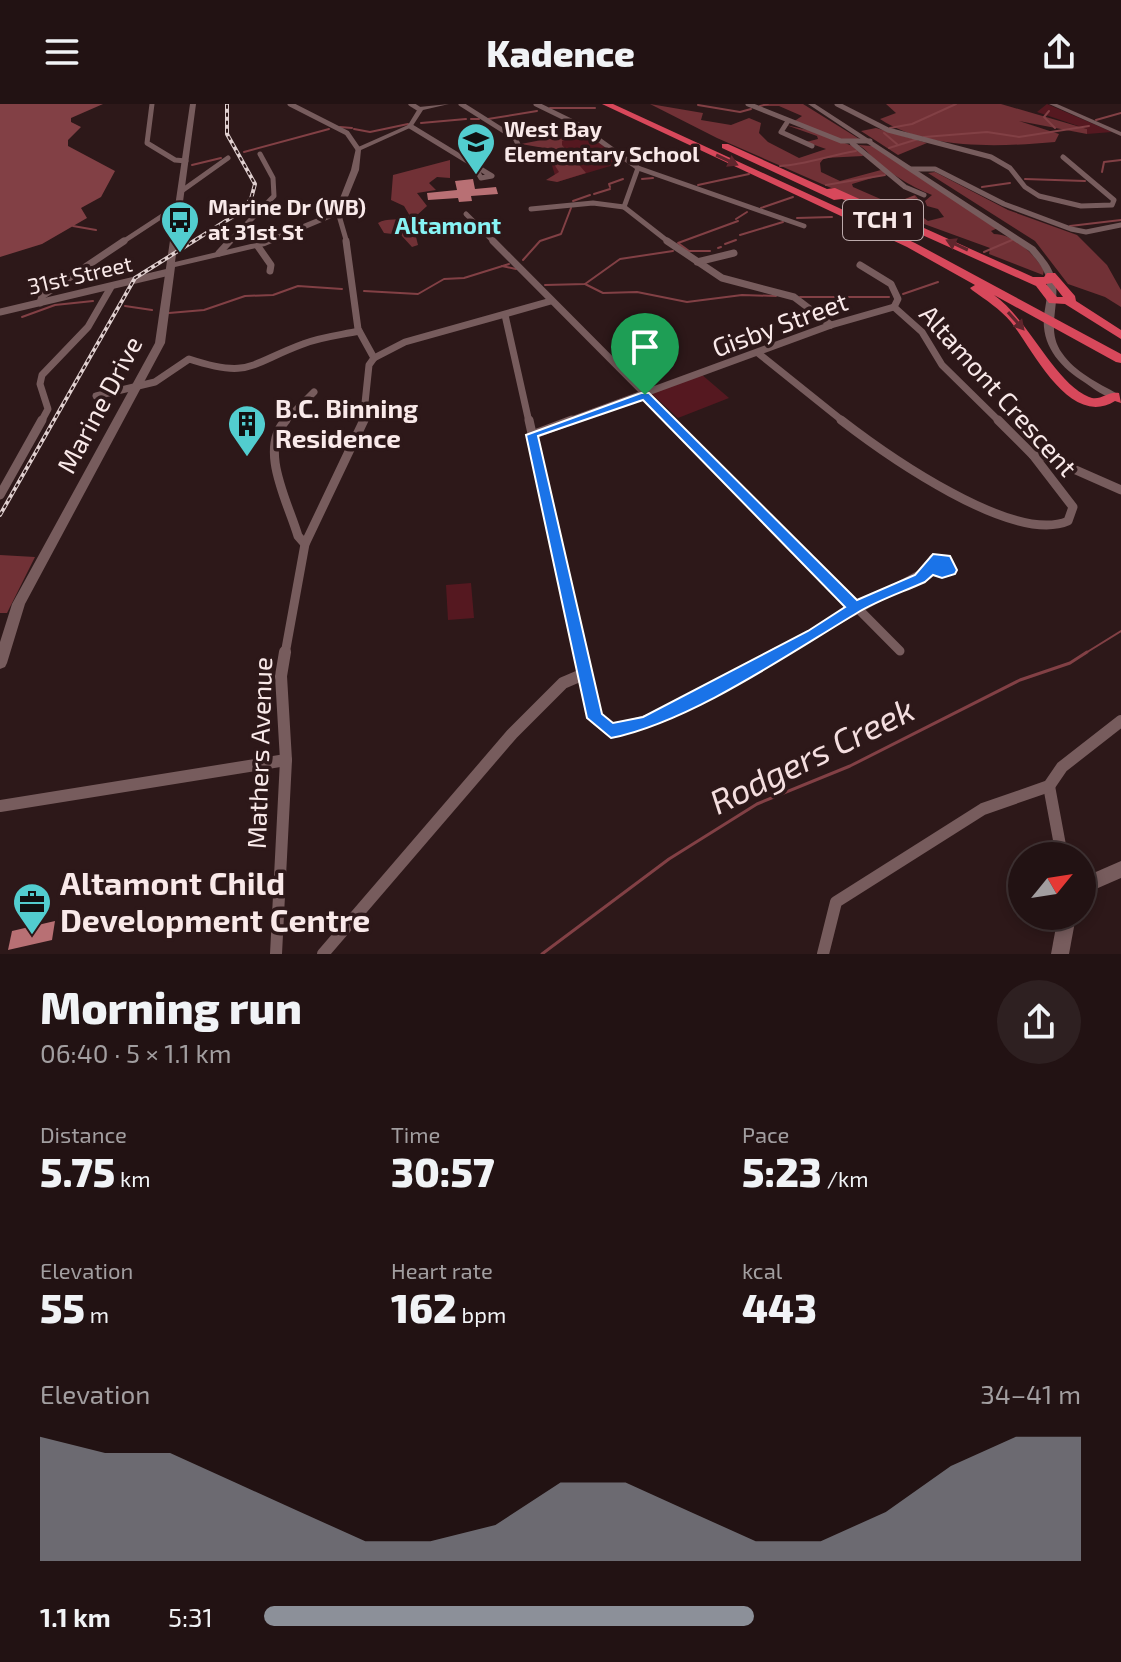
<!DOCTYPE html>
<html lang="en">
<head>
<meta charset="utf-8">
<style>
	body { margin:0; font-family:"Exo 2",sans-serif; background:#2e2021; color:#f1f3f6; height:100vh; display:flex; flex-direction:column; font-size:30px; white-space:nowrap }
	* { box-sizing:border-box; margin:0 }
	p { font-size:26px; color:#a29ea0 }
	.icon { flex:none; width:44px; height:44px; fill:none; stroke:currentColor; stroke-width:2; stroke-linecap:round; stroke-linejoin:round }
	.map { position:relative; height:850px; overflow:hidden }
	.panel { display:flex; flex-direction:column; background:#221213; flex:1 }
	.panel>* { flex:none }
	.needle { width:52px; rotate:60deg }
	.tools { position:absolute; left:1008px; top:738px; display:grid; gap:16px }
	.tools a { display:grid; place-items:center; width:88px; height:88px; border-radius:50%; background:#221213; box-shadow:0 4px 12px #0003,0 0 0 2px #3f3233; font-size:40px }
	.pin { position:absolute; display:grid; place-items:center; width:68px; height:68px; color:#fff; margin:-82px -34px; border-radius:50% 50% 50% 0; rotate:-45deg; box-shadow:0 0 8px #0007 }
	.pin .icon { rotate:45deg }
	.round { display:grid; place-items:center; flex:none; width:84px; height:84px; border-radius:42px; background:#2e2021 }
	.summary { display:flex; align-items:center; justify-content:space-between; height:136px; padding:0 40px }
	h1 { font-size:44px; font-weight:800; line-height:60px }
	.figures { display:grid; grid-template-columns:repeat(3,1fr); gap:12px; height:136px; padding:8px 40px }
	.figures div { display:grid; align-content:center }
	.figures b { font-size:40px; font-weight:800 }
	.figures small { font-size:22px; font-weight:400 }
	.figures p { font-size:22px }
	.chart { height:224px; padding:16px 40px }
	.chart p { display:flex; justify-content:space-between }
	.chart svg { width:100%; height:144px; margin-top:8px; fill:#8c9099; opacity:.7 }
	ul { padding:0 40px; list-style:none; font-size:26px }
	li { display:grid; grid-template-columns:128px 96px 1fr; align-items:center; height:60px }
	li i { height:20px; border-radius:10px; background:#8c9099 }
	header { display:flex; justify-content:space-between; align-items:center; height:104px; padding:0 40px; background:#221213; font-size:36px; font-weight:800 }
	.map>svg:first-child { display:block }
	.green { fill:#551820 }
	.forest { fill:#713136 }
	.water { fill:#824045 }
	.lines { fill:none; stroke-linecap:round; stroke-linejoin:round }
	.stream-far1 { stroke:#824045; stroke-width:2 }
	.stream { stroke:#824045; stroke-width:3 }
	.building { fill:#b87074 }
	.street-far3 { stroke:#775c5d; stroke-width:5 }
	.street-far2 { stroke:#775c5d; stroke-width:7 }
	.street-far1 { stroke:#775c5d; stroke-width:9 }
	.street { stroke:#775c5d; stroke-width:12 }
	.secondary { fill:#775c5d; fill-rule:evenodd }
	.highway { fill:#d8485b; fill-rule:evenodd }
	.rail-casing { stroke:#e0d0d0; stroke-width:4 }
	.rail { stroke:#2d1819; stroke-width:2; stroke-dasharray:4; stroke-linecap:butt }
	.oneway { fill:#60262d }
	.route { fill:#1a73e8; stroke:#fff; stroke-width:2; fill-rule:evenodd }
	.labels { text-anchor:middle; stroke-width:7; stroke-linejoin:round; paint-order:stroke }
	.far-poi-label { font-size:22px; font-weight:bold; fill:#f9e9e9; stroke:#2d1819; text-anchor:start }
	.far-street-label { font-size:22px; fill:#f9e9e9; stroke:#2d1819 }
	.shield { fill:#2d1819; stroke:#bcaaab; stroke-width:2 }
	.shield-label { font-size:24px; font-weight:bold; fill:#f9e9e9 }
	.far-neighbourhood-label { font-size:24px; font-weight:bold; fill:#87f3f4; stroke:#2d1819 }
	.street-label { font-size:26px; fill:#f9e9e9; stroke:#2d1819 }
	.poi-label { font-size:26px; font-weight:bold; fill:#f9e9e9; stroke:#2d1819; text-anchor:start }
	.near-poi-label { font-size:32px; font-weight:bold; fill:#f9e9e9; stroke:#2d1819; text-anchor:start }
	.near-water-label { font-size:34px; font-style:italic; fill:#f4dedf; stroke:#2d1819 }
</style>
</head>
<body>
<header><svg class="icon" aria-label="menu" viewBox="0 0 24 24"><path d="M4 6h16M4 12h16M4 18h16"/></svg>Kadence<svg class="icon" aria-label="share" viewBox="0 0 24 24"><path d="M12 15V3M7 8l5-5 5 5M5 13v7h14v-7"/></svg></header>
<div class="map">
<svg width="1121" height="850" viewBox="0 0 1121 850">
	<rect width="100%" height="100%" fill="#2d1819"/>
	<!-- green -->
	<g class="green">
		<polygon points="1047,0 1112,28 1087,30 1087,25 1037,8"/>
		<polygon points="584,27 627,57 557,78 544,35"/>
		<polygon points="701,270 729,294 678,314 651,289"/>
		<polygon points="471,479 474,514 448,516 446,481"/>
	</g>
	<!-- forest -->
	<g class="forest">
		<path d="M650 0 703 9 701 16 731 21 749 14 761 19 759 29 768 38 799 54 826 45 806 38 818 35 817 32 786 21 817 28 860 45 863 52 824 54 820 59 821 68 840 77 881 66 889 69 852 80 853 83 892 100 915 91 919 96 909 103 928 117 944 113 938 105 927 102 925 97 932 91C910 82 901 75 882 63 872 56 869 46 858 41L873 42 998 124 991 127 994 130C1015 131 1032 148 1044 166L1043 171 989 150 990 144 902 112 892 104 854 94 717 34Z"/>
		<polygon points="764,0 803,0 861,36 839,35 793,18 802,12 779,2 761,2"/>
		<path d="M886 0H1001L1087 25V30L1019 17 1059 30 1055 38C998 43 927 46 880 15L896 9Z"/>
		<polygon points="876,24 927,39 898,51 861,27"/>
		<polygon points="577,29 579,32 562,37 562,41 586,69 557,78 546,76 559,68 544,44 521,40"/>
		<path d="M450 56V74L437 73 429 79 436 86 417 89 427 102 416 112 414 125 418 141 412 143 401 131 384 129 378 119C387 113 399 118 410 112L404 102 391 96 393 71Z"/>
		<polygon points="935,68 1008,106 1077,131 1107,161 1121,186 1121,203 1105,193 1068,180 1035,137 928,69"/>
		<polygon points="0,451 35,453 7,509 0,509"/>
	</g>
	<!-- water -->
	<polygon class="water" points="0,0 103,0 71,14 71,18 81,23 68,36 68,42 115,67 101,93 81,104 87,114 42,140 0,153"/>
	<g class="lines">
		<!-- stream-far1 -->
		<g class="stream-far1">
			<polyline points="698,1 740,8 751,5"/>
			<polyline points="760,2 768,0"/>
			<polyline points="550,4 595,4"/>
			<polyline points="1049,7 1044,13 1055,24"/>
			<polyline points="471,15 479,15"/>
			<polyline points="488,15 537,7"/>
			<polyline points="1096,16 1121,9"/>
			<polyline points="421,19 466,15"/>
			<polyline points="340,23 352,24"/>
			<polyline points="890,24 912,20 956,0"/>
			<polyline points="354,25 370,28 408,20"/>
			<polyline points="884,29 898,41"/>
			<polyline points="924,33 987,28 1019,33 1089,22"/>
			<polyline points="889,44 918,35"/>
			<polyline points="244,48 329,25"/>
			<polyline points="192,61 221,54"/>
			<path d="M780 62C806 61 830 51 856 47"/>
			<polyline points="1102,68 1104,58 1121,56"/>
			<polyline points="642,75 653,74"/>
			<polyline points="1025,75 1085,77"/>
			<polyline points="698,81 749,70"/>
			<polyline points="826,81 885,71"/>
			<polyline points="610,83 609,80 623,75"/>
			<polyline points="982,83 1010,79"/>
			<polyline points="594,90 610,85"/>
			<polyline points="573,97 590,91"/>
			<polyline points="888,103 914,93"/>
			<polyline points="761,104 793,93"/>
			<polyline points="797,114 832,113"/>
			<polyline points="736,115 747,108"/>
			<polyline points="73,122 96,126"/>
			<polyline points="1070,122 1121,116"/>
			<polyline points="740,131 783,118"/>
			<polyline points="725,140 736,136"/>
			<polyline points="718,144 721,143"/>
			<polyline points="710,147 689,147 678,139 738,117"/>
			<polyline points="984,148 1012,136"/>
			<polyline points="523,156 540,137 561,130 571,104"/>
			<polyline points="502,162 516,165"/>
			<polyline points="585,180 603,189 637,188 687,198 742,191 776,192"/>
			<polyline points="545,181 585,180 620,155 673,147"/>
			<polyline points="364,187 418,190 444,175 464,174 509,160"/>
			<polyline points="903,190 938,178"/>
			<polyline points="800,193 889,193"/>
			<polyline points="125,202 152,206"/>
			<polyline points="169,209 204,206 245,192 273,191 298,182 342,185"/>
			<polyline points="22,213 55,201 93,197"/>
			<polyline points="1084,550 1121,527"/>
		</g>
		<!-- stream -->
		<polyline class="stream" points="542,850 669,755 757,700 850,662 1020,576 1070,559 1087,548"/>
	</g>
	<!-- building -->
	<g class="building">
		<polygon points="473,75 475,85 496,83 498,90 471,92 472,97 459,98 458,94 428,96 427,89 457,86 455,77"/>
		<polygon points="55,817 52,836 8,846 12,827"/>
	</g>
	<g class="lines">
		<!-- street-far3 -->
		<g class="street-far3">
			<polyline points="152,0 147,39 175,56 186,57"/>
			<polyline points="290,0 347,29 358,45"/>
			<polyline points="411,0 419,5"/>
			<polyline points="461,0 515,34 522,49"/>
			<polyline points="536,0 577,20 638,64"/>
			<polyline points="748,0 841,37 870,37"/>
			<polyline points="837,0 888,26 991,53 1010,64 1025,83 1039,92 1081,102 1112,101 1114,96 1063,53"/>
			<polyline points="788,17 781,28 812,42"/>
			<polyline points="410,22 492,72 481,74 476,65"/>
			<polyline points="852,39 905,83 924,91"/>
			<polyline points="638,64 624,103 670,139"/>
			<polyline points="638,64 804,122"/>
			<polyline points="912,65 935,65 1004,100 1071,125 1086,128 1121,121"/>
			<polyline points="183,86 228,54"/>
			<polyline points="531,105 593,99 624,103"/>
			<polyline points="338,108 347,139"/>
			<polyline points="466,110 495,139"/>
			<polyline points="121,139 179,101"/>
			<polyline points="228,139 274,92 273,74 260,50"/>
		</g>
		<!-- street-far2 -->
		<g class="street-far2">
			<polyline points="346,137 358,225 374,254 369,261 363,318"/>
			<polyline points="493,137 673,318"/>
			<polyline points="667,137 722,174 794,193 831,221"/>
			<polyline points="257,141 271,161 270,167"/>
			<polyline points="219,149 230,137"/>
			<polyline points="697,158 734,149"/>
			<polyline points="860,161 891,180 898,195 894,203"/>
			<polyline points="40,199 42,192 124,137"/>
			<polyline points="894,203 922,228 942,261 1000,318"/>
			<polyline points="0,208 169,168"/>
			<polyline points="505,211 529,318"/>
			<polyline points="758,249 844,318"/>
			<polyline points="374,254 405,238 551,197"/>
			<path d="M96 292 155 278 189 255C250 275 249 260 303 240 320 233 341 231 359 227"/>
			<polyline points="41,318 48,305 40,280 42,271 88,223 111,183"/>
			<polyline points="284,318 314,288"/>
			<polyline points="566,318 831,221 894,203"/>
		</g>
		<!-- street-far1 -->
		<g class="street-far1">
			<path d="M286 316C258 345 288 398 298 432L305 440"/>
			<polyline points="529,316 581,550"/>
			<polyline points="671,316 900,547"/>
			<path d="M841 316C885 350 1013 441 1068 417L1073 403 1033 351 998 316"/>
			<polyline points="532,331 572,316"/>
			<polyline points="1033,351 1044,352 1121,386"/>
			<polyline points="0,391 42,316"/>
			<polygon points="933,455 945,456 951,464 945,469 932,464"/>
			<polyline points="285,550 305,440 364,316"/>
			<polyline points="776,550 932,464"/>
		</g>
		<!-- street -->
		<g class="street">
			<polyline points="580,548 595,614 611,627 663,612 779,548"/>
			<polyline points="1049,682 1062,752"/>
			<polyline points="0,702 286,656"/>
			<polyline points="276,850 286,656 281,572 285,548"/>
			<polyline points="323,850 512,630 563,579 584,570"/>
			<polyline points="823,850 836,798 983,705 1049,682 1062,663 1121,617"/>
		</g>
		<!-- secondary -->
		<g class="secondary">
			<polygon points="190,0 196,0 175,158 259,138 335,107 351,66 356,44 408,21 419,3 449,0 423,6 412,23 361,46 359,66 341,110 265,142 175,163 165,239 25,500 7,559 5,563 0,565 0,538 12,500 155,239"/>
			<path d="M808 0H815L1035 143C1043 153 1052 162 1055 175 1061 201 1045 225 1062 249 1075 268 1098 279 1118 290V294C1106 295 1094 285 1084 278 1060 263 1041 242 1044 211 1046 199 1049 186 1046 173 1043 163 1036 155 1029 147Z"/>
			<polygon points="1049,0 1057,0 1121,28 1121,32"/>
			<polygon points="1121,757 1121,774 1082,791 1082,774"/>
			<polygon points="1058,812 1076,812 1069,850 1051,850"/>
		</g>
		<!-- highway -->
		<g class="highway">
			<path d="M602 0H613L915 139 1121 250V259L1116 258 994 191C1029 216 1054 278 1089 293 1100 298 1107 287 1119 289L1121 299 1115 297C1070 325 1033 246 1011 218 1000 205 986 196 972 186L970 184 975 181 907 143Z"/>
			<path d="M722 40H728L827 85 835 84 1033 173H1044L1047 169H1055L1075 192 1076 197 1121 226V235L1065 200 1049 199 1036 182 842 95 834 96 722 44ZM1052 179 1063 193H1057L1046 180Z"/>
		</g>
		<defs>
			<polyline id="rail" points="0,411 135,174 240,108 251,95 255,80 227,30 227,0"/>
		</defs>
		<!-- rail casing -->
		<use href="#rail" class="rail-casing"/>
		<!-- rail -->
		<use href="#rail" class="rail"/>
	</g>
	<!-- one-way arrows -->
	<defs><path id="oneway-solid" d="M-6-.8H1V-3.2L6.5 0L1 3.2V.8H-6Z" transform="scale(2)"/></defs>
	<g class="oneway">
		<use href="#oneway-solid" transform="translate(727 56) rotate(25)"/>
		<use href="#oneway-solid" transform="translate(957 141) rotate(-155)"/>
		<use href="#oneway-solid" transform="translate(1016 217) rotate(48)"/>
	</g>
	<!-- route -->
	<path class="route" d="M641 289H649L857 496 915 471 933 450 950 452 957 466 955 470 942 474 933 471 925 478C903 488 878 496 857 509 787 551 690 618 611 634L587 614 526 331ZM643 296 845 503 808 527 643 613 613 619 602 610 538 332Z"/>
	<!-- icons -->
	<defs>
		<symbol id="school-pin" viewBox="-11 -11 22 30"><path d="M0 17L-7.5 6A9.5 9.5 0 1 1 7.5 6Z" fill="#52cdcf" stroke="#2d1819"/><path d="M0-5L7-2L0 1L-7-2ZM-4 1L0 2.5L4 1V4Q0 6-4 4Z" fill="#111"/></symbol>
		<symbol id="bus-pin" viewBox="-11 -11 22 30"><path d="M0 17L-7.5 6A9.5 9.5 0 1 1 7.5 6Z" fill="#52cdcf" stroke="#2d1819"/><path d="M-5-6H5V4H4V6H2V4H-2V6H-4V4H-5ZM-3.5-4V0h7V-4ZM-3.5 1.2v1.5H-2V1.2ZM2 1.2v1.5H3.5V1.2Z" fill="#111"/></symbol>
		<symbol id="building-pin" viewBox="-11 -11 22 30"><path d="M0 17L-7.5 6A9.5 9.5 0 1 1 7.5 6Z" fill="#52cdcf" stroke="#2d1819"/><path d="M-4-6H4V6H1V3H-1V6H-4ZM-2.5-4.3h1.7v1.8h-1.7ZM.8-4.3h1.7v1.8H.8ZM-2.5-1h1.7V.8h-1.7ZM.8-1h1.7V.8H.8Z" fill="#111"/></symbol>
		<symbol id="office-pin" viewBox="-11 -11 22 30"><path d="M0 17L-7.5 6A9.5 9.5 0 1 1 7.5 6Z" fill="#52cdcf" stroke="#2d1819"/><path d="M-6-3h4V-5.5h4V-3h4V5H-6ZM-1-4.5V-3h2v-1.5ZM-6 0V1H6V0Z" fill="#111"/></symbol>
	</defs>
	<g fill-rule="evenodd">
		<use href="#school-pin" x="454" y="16" width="44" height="60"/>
		<use href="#bus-pin" x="158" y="94" width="44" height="60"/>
		<use href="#building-pin" x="225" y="298" width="44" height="60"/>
		<use href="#office-pin" x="10" y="776" width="44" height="60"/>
	</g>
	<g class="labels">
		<!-- far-poi labels -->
		<g class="far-poi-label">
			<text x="504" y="33">West Bay<tspan x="504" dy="25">Elementary School</tspan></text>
			<text x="208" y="111">Marine Dr (WB)<tspan x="208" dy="25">at 31st St</tspan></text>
		</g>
		<!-- far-street labels -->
		<g class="far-street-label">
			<text transform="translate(80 171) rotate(-13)" y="8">31st Street</text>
		</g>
		<!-- shield labels -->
		<rect class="shield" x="843" y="96" width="80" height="40" rx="6"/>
		<g class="shield-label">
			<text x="883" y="124">TCH 1</text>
		</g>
		<!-- far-neighbourhood labels -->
		<g class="far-neighbourhood-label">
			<text x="448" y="130">Altamont</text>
		</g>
		<!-- street labels -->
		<g class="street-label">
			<text transform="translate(780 221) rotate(-20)" y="9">Gisby Street</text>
			<text transform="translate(998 287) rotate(48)" y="9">Altamont Crescent</text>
			<text transform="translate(100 301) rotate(-62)" y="9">Marine Drive</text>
			<text transform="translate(260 649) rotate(-88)" y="9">Mathers Avenue</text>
		</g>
		<!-- poi labels -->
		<g class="poi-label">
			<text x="275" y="314">B.C. Binning<tspan x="275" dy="30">Residence</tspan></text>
		</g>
		<!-- near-poi labels -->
		<g class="near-poi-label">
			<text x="60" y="791">Altamont Child<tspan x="60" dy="37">Development Centre</tspan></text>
		</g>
		<!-- near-water labels -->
		<g class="near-water-label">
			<text transform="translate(812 652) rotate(-26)" y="12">Rodgers Creek</text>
		</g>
	</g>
</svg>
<div class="tools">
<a><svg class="needle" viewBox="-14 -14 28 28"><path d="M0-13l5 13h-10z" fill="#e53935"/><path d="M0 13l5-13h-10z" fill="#a29ea0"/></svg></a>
</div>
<div class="pin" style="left:645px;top:291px;background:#1e9e55"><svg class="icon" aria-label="arrive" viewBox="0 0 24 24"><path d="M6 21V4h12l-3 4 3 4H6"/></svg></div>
</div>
<section class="panel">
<div class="summary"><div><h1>Morning run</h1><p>06:40 · 5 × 1.1 km</p></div><a class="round"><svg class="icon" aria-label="share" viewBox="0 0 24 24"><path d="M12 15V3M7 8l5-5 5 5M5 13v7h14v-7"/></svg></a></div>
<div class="figures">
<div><p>Distance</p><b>5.75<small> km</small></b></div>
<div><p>Time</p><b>30:57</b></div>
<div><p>Pace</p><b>5:23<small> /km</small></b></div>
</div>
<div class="figures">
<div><p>Elevation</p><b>55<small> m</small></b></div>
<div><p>Heart rate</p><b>162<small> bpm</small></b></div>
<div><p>kcal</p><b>443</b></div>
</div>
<div class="chart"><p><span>Elevation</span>34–41 m</p>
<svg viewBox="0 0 160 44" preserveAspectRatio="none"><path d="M0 44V6L10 11L20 11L30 20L40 29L50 38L60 38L70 33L80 20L90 20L100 29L110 38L120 38L130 29L140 15L150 6L160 6V44z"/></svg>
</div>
<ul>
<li><b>1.1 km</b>5:31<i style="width:60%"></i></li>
</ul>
</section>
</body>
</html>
